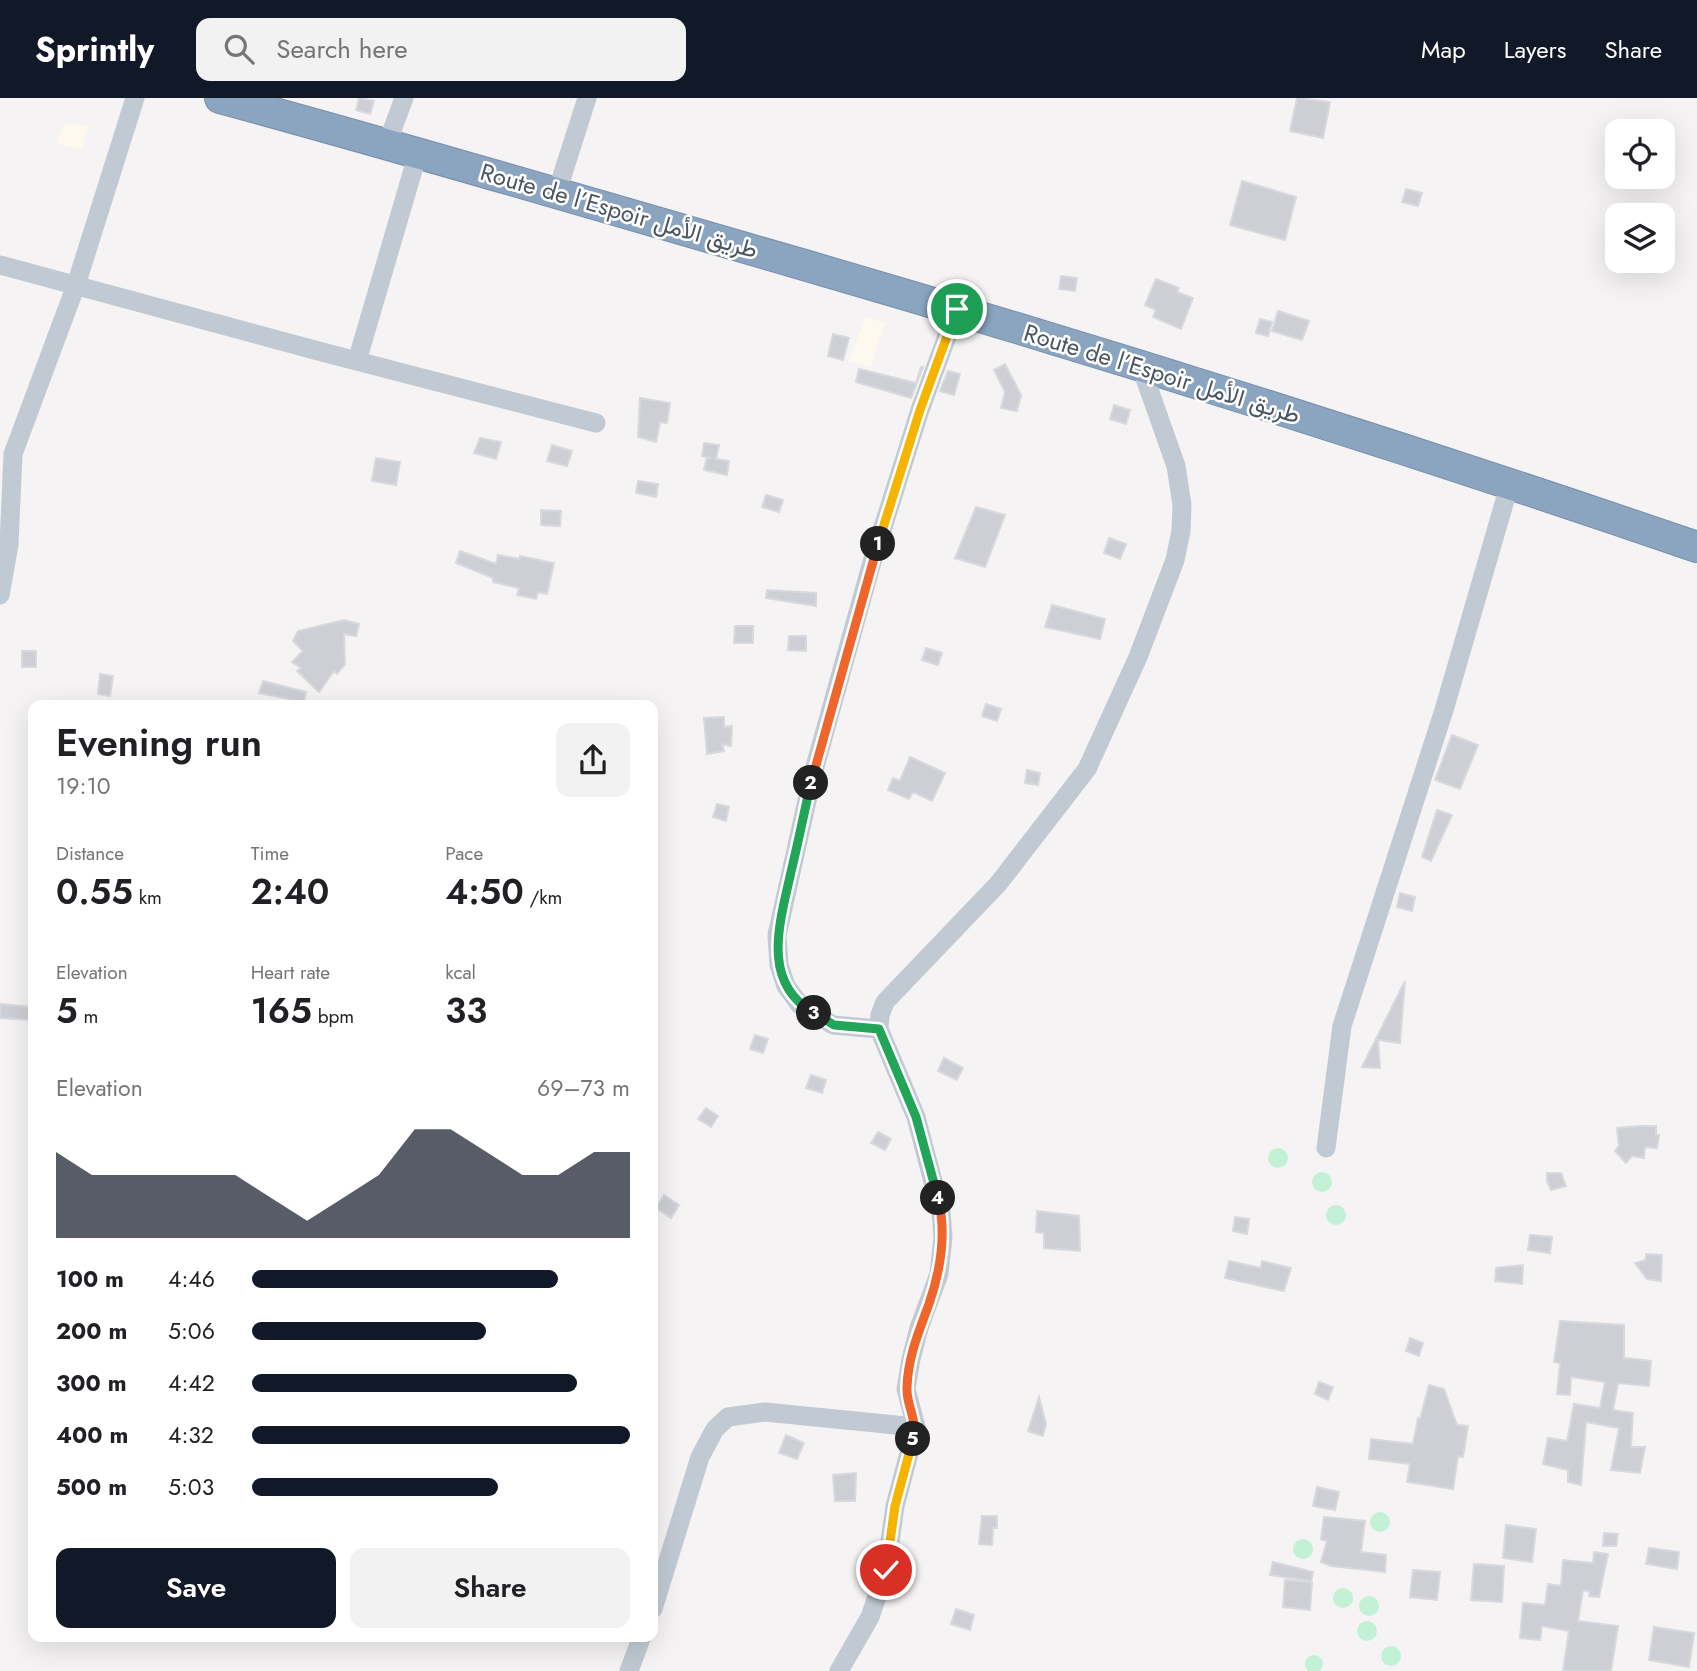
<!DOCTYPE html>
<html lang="en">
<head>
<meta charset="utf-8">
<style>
	body { margin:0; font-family:Jost,Vazirmatn,sans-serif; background:#f2f2f2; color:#202124; height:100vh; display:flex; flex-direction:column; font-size:26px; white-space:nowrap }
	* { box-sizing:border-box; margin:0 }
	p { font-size:23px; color:#757577 }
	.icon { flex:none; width:38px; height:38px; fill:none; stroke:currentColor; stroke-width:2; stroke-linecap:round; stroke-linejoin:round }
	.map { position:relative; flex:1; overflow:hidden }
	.sheet { position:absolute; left:28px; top:602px; width:630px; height:942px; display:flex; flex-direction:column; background:#fff; border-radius:14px; box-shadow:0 7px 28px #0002 }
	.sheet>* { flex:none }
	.controls { position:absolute; left:1605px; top:21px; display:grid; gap:14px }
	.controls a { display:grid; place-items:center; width:70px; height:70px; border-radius:14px; background:#fff; box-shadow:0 7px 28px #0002; font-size:35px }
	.pin { position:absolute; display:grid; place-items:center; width:60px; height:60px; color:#fff; margin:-30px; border:4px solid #fff; border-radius:50%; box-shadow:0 2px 7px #0007 }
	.km { position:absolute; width:35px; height:35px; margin:-18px; border-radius:50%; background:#222; color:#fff; font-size:19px; line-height:35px; text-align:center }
	.round { display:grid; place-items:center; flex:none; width:74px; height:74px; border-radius:14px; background:#f2f2f2 }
	.head { display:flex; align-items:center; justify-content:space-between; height:119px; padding:0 28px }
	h1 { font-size:38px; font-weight:600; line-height:52px }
	.figures { display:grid; grid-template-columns:repeat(3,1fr); gap:10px; height:119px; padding:7px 28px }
	.figures div { display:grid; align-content:center }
	.figures b { font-size:35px; font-weight:600 }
	.figures small { font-size:19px; font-weight:400 }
	.figures p { font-size:19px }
	.chart { height:196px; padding:14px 28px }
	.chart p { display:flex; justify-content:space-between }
	.chart svg { width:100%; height:126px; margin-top:7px; fill:#111827; opacity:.7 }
	.action { display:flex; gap:14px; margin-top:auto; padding:14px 28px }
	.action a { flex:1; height:80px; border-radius:14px; background:#111827; color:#fff; font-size:28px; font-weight:600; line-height:80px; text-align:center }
	.action a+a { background:#f2f2f2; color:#202124 }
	ul { padding:0 28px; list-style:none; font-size:23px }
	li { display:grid; grid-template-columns:112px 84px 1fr; align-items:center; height:52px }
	li i { height:18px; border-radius:9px; background:#111827 }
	header { display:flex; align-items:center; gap:42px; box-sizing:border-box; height:98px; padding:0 35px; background:#111827; color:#fff }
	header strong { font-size:33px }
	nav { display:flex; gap:38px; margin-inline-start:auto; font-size:24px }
	.search { width:490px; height:63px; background:#f2f2f2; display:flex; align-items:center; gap:18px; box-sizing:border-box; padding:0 24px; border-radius:14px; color:#757577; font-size:26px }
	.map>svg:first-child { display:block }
	.commercial { fill:#fdf9ef }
	.green { fill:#c3f1d5 }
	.building { fill:#cdcfd5; stroke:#d7d9de; stroke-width:2 }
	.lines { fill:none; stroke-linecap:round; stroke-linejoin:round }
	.highway-casing { stroke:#7690ad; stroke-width:32 }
	.minor { stroke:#c1cad2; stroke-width:19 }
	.highway { stroke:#8ba5c1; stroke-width:30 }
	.split-1-casing { stroke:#fff; stroke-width:14 }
	.split-2-casing { stroke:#fff; stroke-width:14 }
	.split-3-casing { stroke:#fff; stroke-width:14 }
	.split-4-casing { stroke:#fff; stroke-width:14 }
	.split-5-casing { stroke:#fff; stroke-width:14 }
	.split-6-casing { stroke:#fff; stroke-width:14 }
	.split-1 { stroke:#f5b400; stroke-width:9 }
	.split-2 { stroke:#f0652b; stroke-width:9 }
	.split-3 { stroke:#22a559; stroke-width:9 }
	.split-4 { stroke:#22a559; stroke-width:9 }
	.split-5 { stroke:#f0652b; stroke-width:9 }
	.split-6 { stroke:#f5b400; stroke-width:9 }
	.labels { text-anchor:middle; stroke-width:5; stroke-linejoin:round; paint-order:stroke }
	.street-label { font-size:24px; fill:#4a5661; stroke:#fff }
</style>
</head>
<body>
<header>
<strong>Sprintly</strong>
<div class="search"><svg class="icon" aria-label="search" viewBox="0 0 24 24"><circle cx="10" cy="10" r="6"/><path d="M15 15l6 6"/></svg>Search here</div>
<nav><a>Map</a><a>Layers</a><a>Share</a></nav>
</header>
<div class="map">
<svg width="1697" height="1573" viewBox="0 0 1697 1573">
	<rect width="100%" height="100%" fill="#f5f3f3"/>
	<!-- commercial -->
	<g class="commercial">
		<polygon points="66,24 89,29 81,52 56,45"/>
		<polygon points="866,219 885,225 871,269 848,263"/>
	</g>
	<!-- green -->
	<g class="green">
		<circle cx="1278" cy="1060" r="10"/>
		<circle cx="1322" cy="1084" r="10"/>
		<circle cx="1336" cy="1117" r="10"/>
		<circle cx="1380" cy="1424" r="10"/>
		<circle cx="1303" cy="1451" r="10"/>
		<circle cx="1343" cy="1500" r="10"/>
		<circle cx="1369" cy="1508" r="10"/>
		<circle cx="1367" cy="1533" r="10"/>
		<circle cx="1391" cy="1558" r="10"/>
		<circle cx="1314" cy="1566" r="9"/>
	</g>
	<!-- building -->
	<g class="building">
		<polygon points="359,0 374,3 370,16 356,12"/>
		<polygon points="1297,0 1330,4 1323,40 1290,33"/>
		<polygon points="1242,83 1296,99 1285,142 1230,127"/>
		<polygon points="1406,91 1422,95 1418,108 1402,104"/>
		<polygon points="1061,178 1077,180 1075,193 1059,191"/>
		<polygon points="1156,181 1179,190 1177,194 1193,200 1181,231 1153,219 1156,212 1145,207"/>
		<polygon points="1278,213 1309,223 1302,242 1272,233"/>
		<polygon points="1260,221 1272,224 1268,238 1256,235"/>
		<polygon points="833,236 849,240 843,262 828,258"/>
		<polygon points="1005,266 1021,297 1017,313 1001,310 1005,294 994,272"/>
		<polygon points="921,269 923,269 911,300 856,284 859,271 916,285"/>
		<polygon points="948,273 960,276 954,297 940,293"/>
		<polygon points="640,300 670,305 667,325 660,324 656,344 638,339"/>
		<polygon points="1114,307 1130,312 1126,326 1110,321"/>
		<polygon points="480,340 501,344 496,361 474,355"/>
		<polygon points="704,345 719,347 716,361 729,363 727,377 704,372 707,359 711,360 702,358"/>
		<polygon points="552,347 572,353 567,368 547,363"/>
		<polygon points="376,360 400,364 396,387 372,383"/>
		<polygon points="638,383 658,386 656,399 636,395"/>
		<polygon points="766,397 783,402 779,414 762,409"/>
		<polygon points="976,409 1005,417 985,469 955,460"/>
		<polygon points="541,412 561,413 560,428 541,427"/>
		<polygon points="1109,440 1126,446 1120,461 1104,455"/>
		<polygon points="460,453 496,466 498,457 520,461 520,458 554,465 547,496 538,494 536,501 517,497 519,490 493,484 493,480 456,465"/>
		<polygon points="767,492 816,495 816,508 766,500"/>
		<polygon points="1052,507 1105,521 1100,541 1045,529"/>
		<polygon points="344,522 359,526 356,538 344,536 345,566 337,576 334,573 319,594 297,573 301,570 292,564 303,553 293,543 298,533"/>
		<polygon points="735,528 753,528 753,545 734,545"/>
		<polygon points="789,538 806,538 806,553 788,552"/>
		<polygon points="926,550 942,555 938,567 922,562"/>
		<rect x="22" y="553" width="14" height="16"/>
		<polygon points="100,576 113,578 110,598 98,596"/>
		<polygon points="263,583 306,594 304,604 259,595"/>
		<polygon points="986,606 1001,611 997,623 982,618"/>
		<polygon points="724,619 724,629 732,628 731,648 722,646 724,653 707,656 704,620"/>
		<polygon points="1452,637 1478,647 1460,691 1435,682"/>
		<polygon points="910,659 945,675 932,703 913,694 909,701 888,692 893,680 900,683"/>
		<polygon points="1027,672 1040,675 1038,687 1025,685"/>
		<polygon points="717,706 729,709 726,723 713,719"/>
		<polygon points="1437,712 1452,717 1431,763 1422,759"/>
		<polygon points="1400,795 1415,799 1412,813 1397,809"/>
		<polygon points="1405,883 1400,945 1378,942 1380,970 1362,969"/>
		<polygon points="0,906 31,909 30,922 0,920"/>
		<polygon points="755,937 768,941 763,955 750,951"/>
		<polygon points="944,960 963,970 957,982 938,973"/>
		<polygon points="811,977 826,982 822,995 806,990"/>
		<polygon points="706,1010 718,1018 711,1029 698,1021"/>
		<polygon points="1640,1028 1656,1028 1656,1037 1659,1037 1657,1050 1645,1049 1644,1060 1632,1058 1626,1065 1615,1053 1619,1048 1617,1030"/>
		<polygon points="878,1034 891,1041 885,1052 871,1045"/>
		<polygon points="1547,1075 1561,1075 1566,1088 1551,1092 1547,1083"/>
		<polygon points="664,1097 679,1107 671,1120 656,1110"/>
		<polygon points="1037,1113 1079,1118 1080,1153 1044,1150 1044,1135 1036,1134"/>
		<polygon points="1235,1119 1249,1121 1247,1136 1233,1133"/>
		<polygon points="1530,1137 1552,1139 1550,1155 1528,1152"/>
		<polygon points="1646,1156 1662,1157 1661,1183 1647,1181 1635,1165 1646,1162"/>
		<polygon points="1229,1163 1261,1170 1262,1163 1291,1170 1284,1193 1225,1180"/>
		<polygon points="1523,1167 1522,1186 1495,1183 1496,1170"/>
		<polygon points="1560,1223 1624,1227 1624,1260 1651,1263 1649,1288 1618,1285 1613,1312 1633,1315 1631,1349 1645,1349 1640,1375 1611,1372 1619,1330 1586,1324 1581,1387 1568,1384 1568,1372 1543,1366 1548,1340 1567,1343 1574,1306 1600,1310 1605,1284 1571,1279 1570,1297 1557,1296 1560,1265 1554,1264"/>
		<polygon points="1410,1240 1423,1245 1419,1258 1406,1253"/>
		<polygon points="1319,1284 1333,1289 1328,1302 1315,1296"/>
		<polygon points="1429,1287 1444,1291 1457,1327 1468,1328 1463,1359 1458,1358 1453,1391 1407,1384 1410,1366 1369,1361 1371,1341 1413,1346 1418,1320 1420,1321"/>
		<polygon points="1039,1299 1046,1326 1043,1338 1028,1333"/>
		<polygon points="786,1337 804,1345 797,1361 779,1355"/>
		<polygon points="856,1375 855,1403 835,1403 833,1377"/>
		<polygon points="1317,1389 1339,1394 1335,1412 1313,1408"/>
		<polygon points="982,1418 997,1418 997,1430 993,1430 992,1447 979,1446"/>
		<polygon points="1324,1419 1365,1423 1361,1454 1386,1457 1385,1474 1331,1468 1321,1464 1327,1443 1321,1441"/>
		<polygon points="1506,1427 1536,1431 1532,1464 1503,1460"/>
		<polygon points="1604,1435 1618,1436 1616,1448 1603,1448"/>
		<polygon points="1649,1450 1679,1454 1677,1471 1646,1466"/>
		<polygon points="1594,1454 1608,1456 1599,1499 1589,1498 1590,1494 1583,1492 1578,1523 1618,1528 1611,1573 1563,1573 1569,1533 1542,1528 1540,1542 1520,1540 1523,1505 1545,1507 1548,1486 1561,1488 1563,1462 1593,1465"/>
		<polygon points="1273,1464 1313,1474 1311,1483 1270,1477"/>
		<polygon points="1474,1466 1504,1468 1502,1504 1471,1502"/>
		<polygon points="1413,1472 1440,1474 1437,1502 1410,1499"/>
		<polygon points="1285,1482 1312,1484 1310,1512 1283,1509"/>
		<polygon points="956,1511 974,1517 970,1532 951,1526"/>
		<polygon points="1654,1529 1694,1535 1689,1569 1649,1562"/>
	</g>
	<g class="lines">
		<defs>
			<path id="highway" d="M220 0C412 52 603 109 794 164 1097 252 1399 347 1697 449"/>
		</defs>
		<!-- highway casing -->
		<use href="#highway" class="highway-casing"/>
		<!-- minor -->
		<g class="minor">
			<polyline points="387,46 404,0"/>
			<polyline points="557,94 587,0"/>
			<polyline points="0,167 322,254 596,325"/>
			<polyline points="357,263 418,55"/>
			<polyline points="0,497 9,447 13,356 76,187 135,0"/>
			<polyline points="879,931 833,927 800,907 786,888 779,867 777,837 813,676 872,464 920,312 957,211"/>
			<polyline points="1326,1050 1342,928 1444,612 1510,385"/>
			<polyline points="653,1511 700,1359 715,1331 728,1319 765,1314 916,1329"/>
			<polyline points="629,1573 642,1538"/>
			<polyline points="839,1573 870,1519 886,1472 895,1408 916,1329 906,1291 911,1261 919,1230 939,1176 943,1139 941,1114 916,1019 879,931 880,917 885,904 998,786 1087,671 1138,559 1175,462 1181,433 1182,407 1176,368 1141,269"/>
		</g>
		<!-- highway -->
		<use href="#highway" class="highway"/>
	</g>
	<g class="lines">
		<defs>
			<polyline id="split-1" points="878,446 920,312 957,211"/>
			<polyline id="split-2" points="811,685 878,446"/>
			<path id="split-3" d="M811 685C804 715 798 745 791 774 780 824 760 884 814 915"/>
			<polyline id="split-4" points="814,915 834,927 879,931 916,1019 938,1100"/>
			<path id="split-5" d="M913 1341C918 1321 906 1308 907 1289 908 1259 919 1233 929 1206 941 1171 947 1136 938 1100"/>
			<polyline id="split-6" points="886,1472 895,1408 913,1341"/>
		</defs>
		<!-- split-1 casing -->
		<use href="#split-1" class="split-1-casing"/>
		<!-- split-2 casing -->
		<use href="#split-2" class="split-2-casing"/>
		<!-- split-3 casing -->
		<use href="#split-3" class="split-3-casing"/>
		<!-- split-4 casing -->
		<use href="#split-4" class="split-4-casing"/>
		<!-- split-5 casing -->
		<use href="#split-5" class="split-5-casing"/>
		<!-- split-6 casing -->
		<use href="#split-6" class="split-6-casing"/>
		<!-- split-1 -->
		<use href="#split-1" class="split-1"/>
		<!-- split-2 -->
		<use href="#split-2" class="split-2"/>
		<!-- split-3 -->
		<use href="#split-3" class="split-3"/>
		<!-- split-4 -->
		<use href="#split-4" class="split-4"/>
		<!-- split-5 -->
		<use href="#split-5" class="split-5"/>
		<!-- split-6 -->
		<use href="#split-6" class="split-6"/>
	</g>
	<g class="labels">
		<!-- street labels -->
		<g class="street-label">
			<text transform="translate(619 113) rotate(16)" y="8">Route de l’Espoir طريق الأمل</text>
			<text transform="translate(1162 276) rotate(17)" y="8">Route de l’Espoir طريق الأمل</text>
		</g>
	</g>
</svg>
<div class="controls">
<a><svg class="icon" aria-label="locate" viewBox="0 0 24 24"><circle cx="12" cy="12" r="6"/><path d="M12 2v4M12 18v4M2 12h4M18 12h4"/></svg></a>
<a><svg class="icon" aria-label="layers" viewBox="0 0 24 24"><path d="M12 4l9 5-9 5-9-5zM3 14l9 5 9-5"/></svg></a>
</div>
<div class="pin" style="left:957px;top:211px;background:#1e9e55"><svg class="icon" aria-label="arrive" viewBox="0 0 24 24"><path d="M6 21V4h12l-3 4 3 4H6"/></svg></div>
<div class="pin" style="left:886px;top:1472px;background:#d93025"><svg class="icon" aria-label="check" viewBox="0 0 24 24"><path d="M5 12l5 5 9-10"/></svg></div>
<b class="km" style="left:878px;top:446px">1</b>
<b class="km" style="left:811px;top:685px">2</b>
<b class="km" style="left:814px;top:915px">3</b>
<b class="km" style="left:938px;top:1100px">4</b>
<b class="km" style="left:913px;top:1341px">5</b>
<section class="sheet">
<div class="head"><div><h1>Evening run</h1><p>19:10</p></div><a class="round"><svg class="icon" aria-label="share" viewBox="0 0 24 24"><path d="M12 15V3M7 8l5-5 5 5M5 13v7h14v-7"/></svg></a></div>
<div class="figures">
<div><p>Distance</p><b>0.55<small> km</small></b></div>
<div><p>Time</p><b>2:40</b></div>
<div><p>Pace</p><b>4:50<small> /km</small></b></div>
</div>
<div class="figures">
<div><p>Elevation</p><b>5<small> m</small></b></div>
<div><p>Heart rate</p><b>165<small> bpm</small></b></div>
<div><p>kcal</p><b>33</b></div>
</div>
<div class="chart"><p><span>Elevation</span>69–73 m</p>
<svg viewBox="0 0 160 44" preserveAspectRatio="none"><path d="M0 44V14L10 22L20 22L30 22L40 22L50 22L60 30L70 38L80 30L90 22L100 6L110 6L120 14L130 22L140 22L150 14L160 14V44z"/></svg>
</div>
<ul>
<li><b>100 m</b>4:46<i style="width:81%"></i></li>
<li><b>200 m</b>5:06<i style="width:62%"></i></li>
<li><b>300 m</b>4:42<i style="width:86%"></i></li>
<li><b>400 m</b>4:32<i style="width:100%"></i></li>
<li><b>500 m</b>5:03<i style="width:65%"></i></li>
</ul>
<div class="action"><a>Save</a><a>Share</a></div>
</section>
</div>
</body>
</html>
